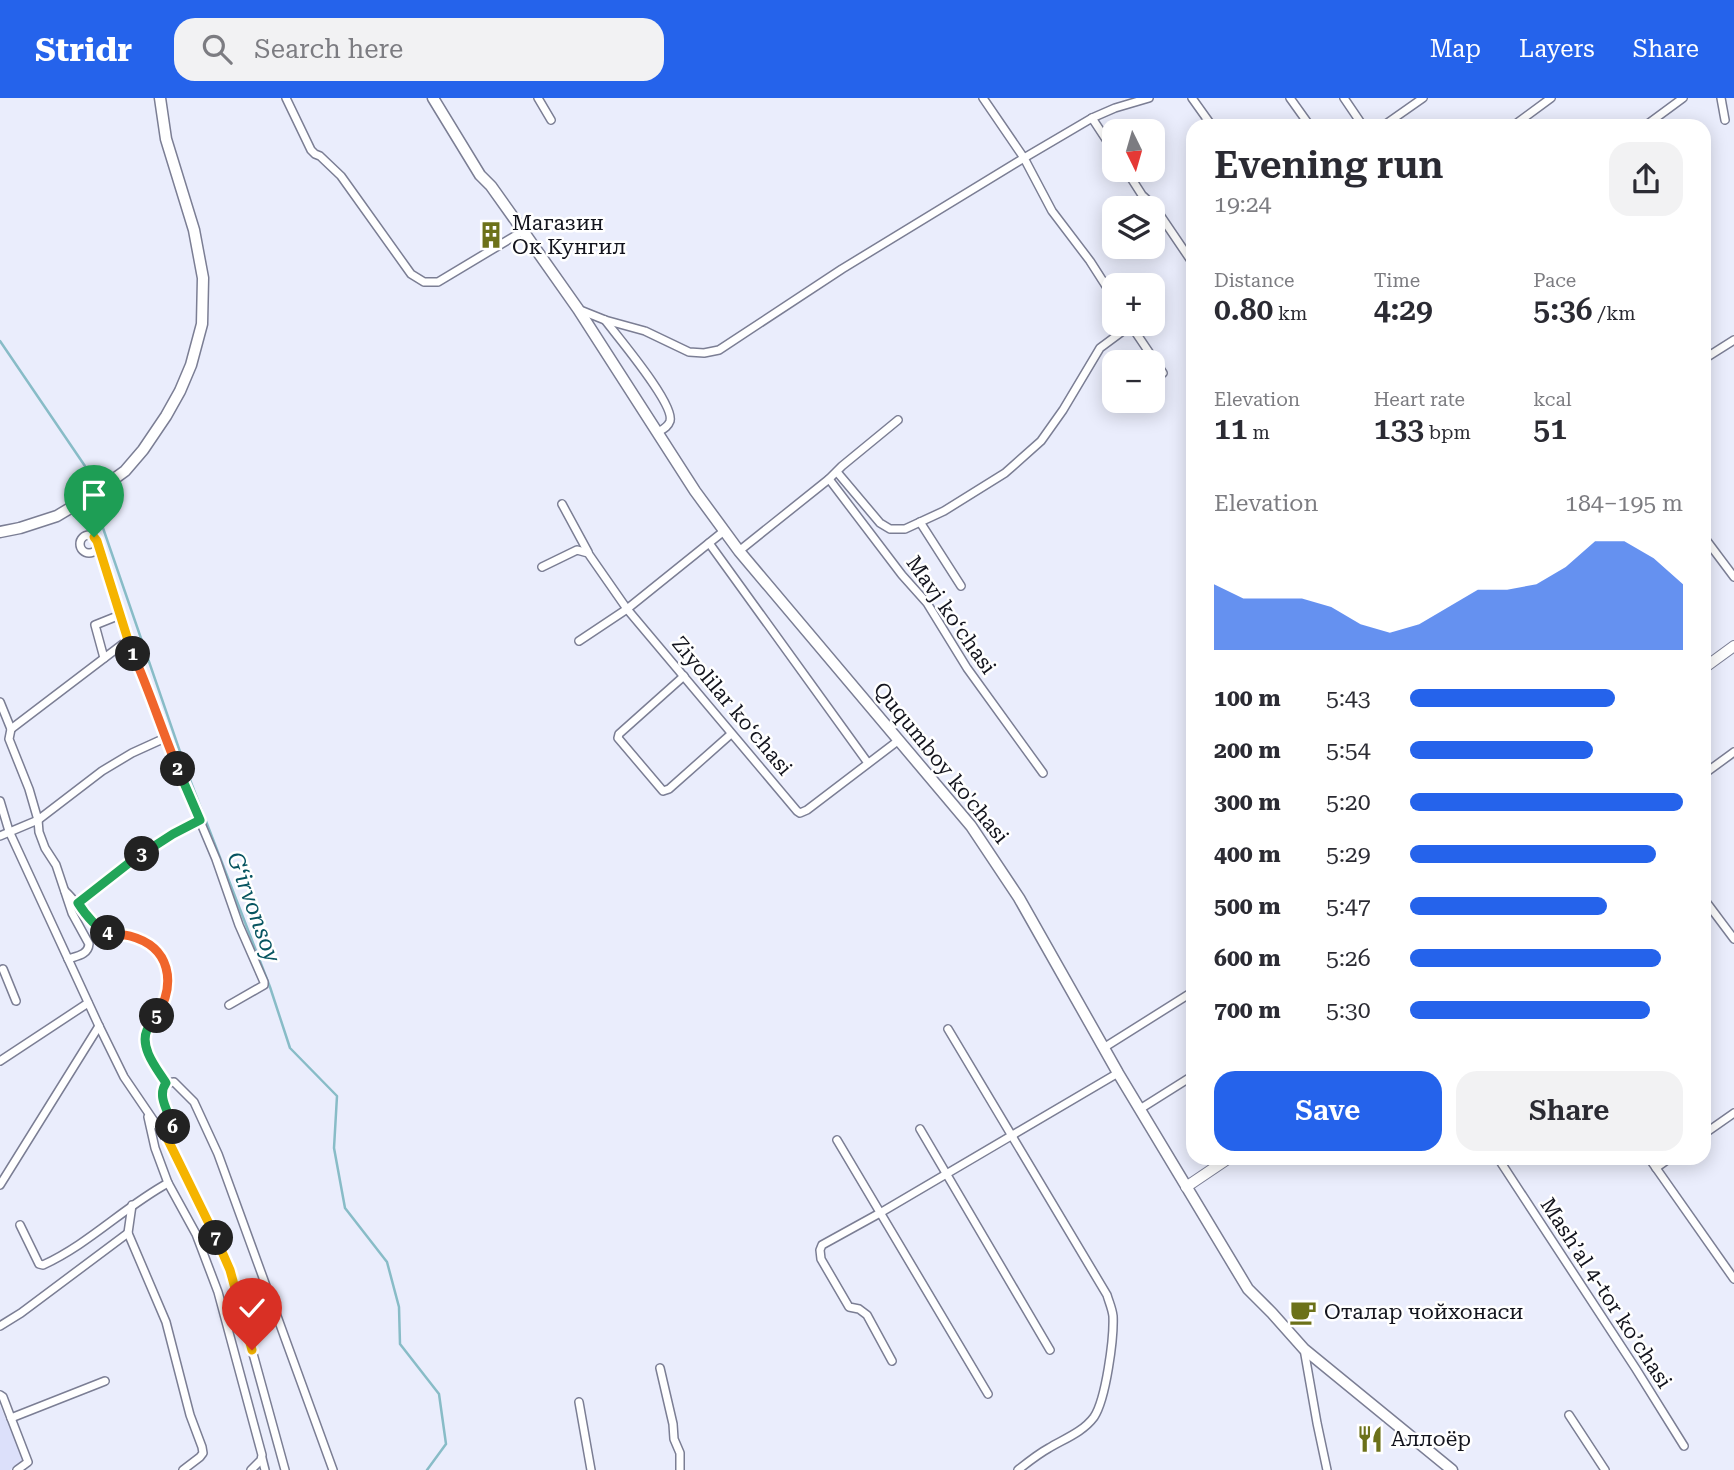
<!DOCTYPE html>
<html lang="en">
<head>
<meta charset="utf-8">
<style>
	body { margin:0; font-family:"Roboto Serif",serif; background:#f2f2f3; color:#2b2b33; height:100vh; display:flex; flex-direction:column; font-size:26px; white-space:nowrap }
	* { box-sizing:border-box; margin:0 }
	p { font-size:23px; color:#7c7c81 }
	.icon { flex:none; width:38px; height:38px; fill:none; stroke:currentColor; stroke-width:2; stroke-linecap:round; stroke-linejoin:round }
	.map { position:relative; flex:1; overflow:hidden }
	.sheet { position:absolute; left:1186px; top:21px; width:525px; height:1046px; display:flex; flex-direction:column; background:#fff; border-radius:21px; box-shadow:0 4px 18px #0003 }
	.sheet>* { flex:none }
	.needle { width:46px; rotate:175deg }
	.controls { position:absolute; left:1102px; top:21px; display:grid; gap:14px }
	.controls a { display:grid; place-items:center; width:63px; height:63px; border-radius:14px; background:#fff; box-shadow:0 4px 18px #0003; font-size:35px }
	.pin { position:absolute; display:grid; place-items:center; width:60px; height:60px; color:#fff; margin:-72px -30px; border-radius:50% 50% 50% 0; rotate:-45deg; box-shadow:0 0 7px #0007 }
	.pin .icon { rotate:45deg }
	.km { position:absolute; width:35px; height:35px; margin:-18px; border-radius:50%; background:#222; color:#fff; font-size:19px; line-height:35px; text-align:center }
	.round { display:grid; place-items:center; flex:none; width:74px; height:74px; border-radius:21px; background:#f2f2f3 }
	.head { display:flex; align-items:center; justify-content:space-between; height:119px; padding:0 28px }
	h1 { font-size:38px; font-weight:600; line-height:52px }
	.stats { display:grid; grid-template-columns:repeat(3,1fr); gap:10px; height:119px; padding:7px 28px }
	.stats div { display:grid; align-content:center }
	.stats b { font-size:30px; font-weight:600 }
	.stats small { font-size:19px; font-weight:400 }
	.stats p { font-size:19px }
	.chart { height:196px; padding:14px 28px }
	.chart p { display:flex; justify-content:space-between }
	.chart svg { width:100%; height:126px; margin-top:7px; fill:#2563eb; opacity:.7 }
	.action { display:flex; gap:14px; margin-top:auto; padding:14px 28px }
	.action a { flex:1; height:80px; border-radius:21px; background:#2563eb; color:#fff; font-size:28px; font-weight:600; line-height:80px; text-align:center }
	.action a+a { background:#f2f2f3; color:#2b2b33 }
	ul { padding:0 28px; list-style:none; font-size:23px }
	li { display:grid; grid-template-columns:112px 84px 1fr; align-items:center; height:52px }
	li i { height:18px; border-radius:9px; background:#2563eb }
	header { display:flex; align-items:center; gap:42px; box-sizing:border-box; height:98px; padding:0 35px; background:#2563eb; color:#fff }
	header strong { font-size:33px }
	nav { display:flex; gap:38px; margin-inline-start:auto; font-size:24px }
	.search { width:490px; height:63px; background:#f2f2f3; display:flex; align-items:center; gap:18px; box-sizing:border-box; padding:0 24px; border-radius:21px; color:#7c7c81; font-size:26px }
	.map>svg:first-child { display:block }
	.built { fill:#dce0fa }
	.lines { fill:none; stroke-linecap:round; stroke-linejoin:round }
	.stream { stroke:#88bcc7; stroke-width:2.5 }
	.street-casing { stroke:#7b7e94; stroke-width:10 }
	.secondary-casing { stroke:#7b7e94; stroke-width:12 }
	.primary-casing { stroke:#7b7e94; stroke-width:13 }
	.street { stroke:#fff; stroke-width:7 }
	.secondary { stroke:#fff; stroke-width:10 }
	.primary { stroke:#fff; stroke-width:10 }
	.split-1-casing { stroke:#fff; stroke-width:14 }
	.split-2-casing { stroke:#fff; stroke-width:14 }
	.split-3-casing { stroke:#fff; stroke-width:14 }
	.split-4-casing { stroke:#fff; stroke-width:14 }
	.split-5-casing { stroke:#fff; stroke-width:14 }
	.split-6-casing { stroke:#fff; stroke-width:14 }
	.split-7-casing { stroke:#fff; stroke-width:14 }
	.split-8-casing { stroke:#fff; stroke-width:14 }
	.split-1 { stroke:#f5b400; stroke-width:9 }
	.split-2 { stroke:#f0652b; stroke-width:9 }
	.split-3 { stroke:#22a559; stroke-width:9 }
	.split-4 { stroke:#22a559; stroke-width:9 }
	.split-5 { stroke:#f0652b; stroke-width:9 }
	.split-6 { stroke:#22a559; stroke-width:9 }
	.split-7 { stroke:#f5b400; stroke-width:9 }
	.split-8 { stroke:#f5b400; stroke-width:9 }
	.labels { text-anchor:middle; stroke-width:5; stroke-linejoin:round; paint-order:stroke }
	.poi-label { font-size:21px; fill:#13141d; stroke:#fff; text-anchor:start }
	.street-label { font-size:21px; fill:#13141d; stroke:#fff }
	.water-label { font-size:23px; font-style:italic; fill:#065460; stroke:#fff }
</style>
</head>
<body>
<header>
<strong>Stridr</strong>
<div class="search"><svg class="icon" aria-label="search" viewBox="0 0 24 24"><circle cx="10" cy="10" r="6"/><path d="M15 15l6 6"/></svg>Search here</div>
<nav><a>Map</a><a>Layers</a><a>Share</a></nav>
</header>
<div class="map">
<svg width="1734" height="1372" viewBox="0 0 1734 1372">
	<rect width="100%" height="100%" fill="#eaedfc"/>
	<!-- built -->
	<polygon class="built" points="0,1308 25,1363 10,1372 0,1372"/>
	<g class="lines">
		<!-- stream -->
		<g class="stream">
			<polyline points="0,243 87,371 93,392"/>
			<polyline points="95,398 103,430 187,674 270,889 290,950 337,998 334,1050 345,1110 387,1164 399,1209 400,1246 439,1296 446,1346 427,1372"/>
		</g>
		<defs>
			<g id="street">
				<polyline points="286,0 311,52 315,56 320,58 341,78 411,176 424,184 438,184 523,133"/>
				<polyline points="538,0 551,22"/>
				<polyline points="983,0 1024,60 1052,113 1090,163 1115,202"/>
				<polyline points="1192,0 1212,28"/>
				<polyline points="1290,0 1310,28"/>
				<polyline points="1344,0 1363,28"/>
				<polyline points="1721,0 1725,22"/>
				<polyline points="1092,20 1115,55"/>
				<polyline points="1383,28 1423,0"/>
				<polyline points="1513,28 1551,0"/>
				<polyline points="1645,28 1683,0"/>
				<polyline points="1126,72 1142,97 1154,108 1194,167"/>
				<polyline points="580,212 605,222 645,233 689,254 704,255 719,252 842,171 1024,60 1092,20 1115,10 1149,0"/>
				<path d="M605 222C617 238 675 306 670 323 668 329 663 331 658 334"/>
				<polyline points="1130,226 1163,275"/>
				<polyline points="1704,261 1734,242"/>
				<polyline points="837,374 880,425 890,431 905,431 944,413 1005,375 1041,343 1063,312 1100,250 1131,227"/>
				<polyline points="829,381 902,477 927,505 967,570 1043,675"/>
				<polyline points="562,406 588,454"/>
				<polyline points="920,424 961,488"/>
				<circle cx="89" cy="446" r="9"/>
				<polyline points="1704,439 1734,479"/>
				<polyline points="709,445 868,665"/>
				<polyline points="98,449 128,542 149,592 165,640 216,761 239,827 264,884 264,887 229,907"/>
				<polyline points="739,453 829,381 842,368 898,322"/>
				<polyline points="542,469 577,452 588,455 627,511 797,713 800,715 807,712 899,642"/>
				<polyline points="579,543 627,511 724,433"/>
				<polyline points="104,560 95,527 120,517"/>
				<polyline points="684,578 619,636 618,640 663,693 669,691 731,636"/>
				<path d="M0 604 11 631 9 641 29 691 38 722 39 734 45 750 56 767 72 815 89 846C88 857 77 858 68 861"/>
				<polyline points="11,631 128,542"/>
				<polyline points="1704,676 1734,654"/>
				<polyline points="0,703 9,733 99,928 124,979 175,1054 230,1172 285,1372"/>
				<polyline points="0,738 38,722 102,673 132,655 165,640"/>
				<path d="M65 793C78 805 89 824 102 832 111 837 119 836 128 838 140 841 152 848 160 858 175 878 168 904 155 923 150 930 145 934 145 942 146 957 159 973 166 985"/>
				<polyline points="1704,801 1734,841"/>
				<polyline points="78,805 129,765 173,736 200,722"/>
				<polyline points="3,871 16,903"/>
				<path d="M948 931 1107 1197C1109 1204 1112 1210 1113 1218 1114 1240 1106 1301 1094 1319 1083 1334 1064 1341 1049 1350 1038 1356 1028 1364 1018 1372"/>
				<polyline points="1105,949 1194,893"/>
				<polyline points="0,963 88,905"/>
				<polyline points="1140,1011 1194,977"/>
				<polyline points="148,1019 155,1050 168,1085 196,1136 218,1194 262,1357 261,1362 251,1372"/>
				<polyline points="920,1031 1050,1252"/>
				<polyline points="1704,1036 1734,1015"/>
				<path d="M168 1042C170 1039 173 1035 173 1031 176 1016 153 1003 166 985L174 984 194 1004 218 1056 333 1372"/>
				<polyline points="837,1042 988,1296"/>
				<polyline points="1498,1060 1636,1271 1684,1348"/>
				<polyline points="1649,1060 1734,1181"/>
				<polyline points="1656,1070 1670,1060"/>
				<polyline points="0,1087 99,928"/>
				<polyline points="132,1107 128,1135 166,1224 190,1317 202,1349 203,1355 200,1359 183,1372"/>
				<path d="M20 1127 39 1166 43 1167C89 1146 124 1109 168 1085"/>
				<polyline points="0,1228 21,1215 128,1135"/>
				<polyline points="1304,1251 1317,1325 1327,1372"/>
				<polyline points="892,1263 867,1217 859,1211 849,1209 821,1161 820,1152 822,1147 880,1115 1118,975"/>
				<polyline points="660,1270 673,1326 674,1341 680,1355 680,1372"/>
				<polyline points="0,1297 3,1299 11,1320 105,1283"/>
				<polyline points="579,1304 591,1372"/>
				<polyline points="1569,1317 1605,1372"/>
				<polyline points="11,1320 28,1364 17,1372"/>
				<polyline points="262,1360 265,1372"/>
			</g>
			<g id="secondary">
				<polyline points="1704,570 1734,548"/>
				<polyline points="1186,1089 1229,1060"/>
			</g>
			<g id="primary">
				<polyline points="433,0 480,77 491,88 523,133 578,211 695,393 739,453 971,728 1019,800 1118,975 1248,1191 1272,1215 1304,1251 1452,1372"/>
				<polyline points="0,434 20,430 57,418 92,397 125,373 143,352 166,318 180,293 191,267 202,226 203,180 194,132 166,41 160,0"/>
			</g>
		</defs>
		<!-- street casing -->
		<use href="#street" class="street-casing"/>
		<!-- secondary casing -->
		<use href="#secondary" class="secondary-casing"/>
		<!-- primary casing -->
		<use href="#primary" class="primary-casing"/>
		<!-- street -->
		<use href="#street" class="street"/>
		<!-- secondary -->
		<use href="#secondary" class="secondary"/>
		<!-- primary -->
		<use href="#primary" class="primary"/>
	</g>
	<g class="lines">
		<defs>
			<polyline id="split-1" points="94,439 97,443 128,542 133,556"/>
			<path id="split-2" d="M133 556C150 594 162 633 178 671"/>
			<polyline id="split-3" points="142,756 173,736 200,722 178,671"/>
			<path id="split-4" d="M108 835C95 829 85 816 78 805L129 765 142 756"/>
			<path id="split-5" d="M108 835C115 837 122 836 130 838 171 849 176 885 157 918"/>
			<path id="split-6" d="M157 918C155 923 150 927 147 932 139 950 158 972 166 985 156 999 170 1015 173 1029"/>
			<polyline id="split-7" points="173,1029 173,1034 168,1042 216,1140"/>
			<polyline id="split-8" points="216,1140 230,1172 252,1252"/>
		</defs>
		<!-- split-1 casing -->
		<use href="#split-1" class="split-1-casing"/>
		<!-- split-2 casing -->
		<use href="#split-2" class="split-2-casing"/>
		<!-- split-3 casing -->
		<use href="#split-3" class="split-3-casing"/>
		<!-- split-4 casing -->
		<use href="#split-4" class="split-4-casing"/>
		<!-- split-5 casing -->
		<use href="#split-5" class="split-5-casing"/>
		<!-- split-6 casing -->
		<use href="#split-6" class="split-6-casing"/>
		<!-- split-7 casing -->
		<use href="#split-7" class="split-7-casing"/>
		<!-- split-8 casing -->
		<use href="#split-8" class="split-8-casing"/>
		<!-- split-1 -->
		<use href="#split-1" class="split-1"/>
		<!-- split-2 -->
		<use href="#split-2" class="split-2"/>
		<!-- split-3 -->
		<use href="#split-3" class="split-3"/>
		<!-- split-4 -->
		<use href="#split-4" class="split-4"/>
		<!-- split-5 -->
		<use href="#split-5" class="split-5"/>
		<!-- split-6 -->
		<use href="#split-6" class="split-6"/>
		<!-- split-7 -->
		<use href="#split-7" class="split-7"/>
		<!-- split-8 -->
		<use href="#split-8" class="split-8"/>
	</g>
	<!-- icons -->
	<defs>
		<symbol id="building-bare" viewBox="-9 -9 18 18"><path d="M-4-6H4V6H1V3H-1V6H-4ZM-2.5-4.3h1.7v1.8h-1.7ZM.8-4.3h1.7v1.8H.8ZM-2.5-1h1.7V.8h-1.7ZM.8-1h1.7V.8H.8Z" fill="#6c7119" stroke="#fff" stroke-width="2.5" paint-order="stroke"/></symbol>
		<symbol id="cafe-bare" viewBox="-9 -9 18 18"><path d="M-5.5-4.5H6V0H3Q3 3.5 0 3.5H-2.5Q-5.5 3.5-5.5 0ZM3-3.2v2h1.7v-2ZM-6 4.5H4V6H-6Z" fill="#6c7119" stroke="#fff" stroke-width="2.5" paint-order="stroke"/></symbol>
		<symbol id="restaurant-bare" viewBox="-9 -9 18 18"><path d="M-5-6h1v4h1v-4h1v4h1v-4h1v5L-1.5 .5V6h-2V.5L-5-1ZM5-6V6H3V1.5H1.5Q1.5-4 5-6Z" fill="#6c7119" stroke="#fff" stroke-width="2.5" paint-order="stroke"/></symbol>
	</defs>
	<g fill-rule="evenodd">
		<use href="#building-bare" x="472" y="118" width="38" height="38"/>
		<use href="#cafe-bare" x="1284" y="1195" width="38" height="38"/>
		<use href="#restaurant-bare" x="1351" y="1322" width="38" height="38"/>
	</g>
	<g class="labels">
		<!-- poi labels -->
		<g class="poi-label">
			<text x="512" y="132">Магазин<tspan x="512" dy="24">Ок Кунгил</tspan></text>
			<text x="1324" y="1221">Оталар чойхонаси</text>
			<text x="1391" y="1348">Аллоёр</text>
		</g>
		<!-- street labels -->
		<g class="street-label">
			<text transform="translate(951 517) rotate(55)" y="7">Mavj koʻchasi</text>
			<text transform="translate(732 608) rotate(50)" y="7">Ziyolilar koʻchasi</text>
			<text transform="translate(941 665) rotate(51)" y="7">Ququmboy ko'chasi</text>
			<text transform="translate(1606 1195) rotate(57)" y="7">Mashʼal 4-tor koʼchasi</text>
		</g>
		<!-- water labels -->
		<g class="water-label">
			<text transform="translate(254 809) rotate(70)" y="8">G‘irvonsoy</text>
		</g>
	</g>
</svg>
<div class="controls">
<a><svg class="needle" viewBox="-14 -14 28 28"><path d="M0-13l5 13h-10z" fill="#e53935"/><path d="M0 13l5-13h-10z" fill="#7c7c81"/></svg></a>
<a><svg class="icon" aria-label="layers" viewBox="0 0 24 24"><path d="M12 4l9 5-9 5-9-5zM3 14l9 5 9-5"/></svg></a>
<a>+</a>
<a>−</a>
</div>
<div class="pin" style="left:94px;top:439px;background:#1e9e55"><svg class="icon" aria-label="arrive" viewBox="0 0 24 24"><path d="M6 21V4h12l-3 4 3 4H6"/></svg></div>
<div class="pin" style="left:252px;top:1252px;background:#d93025"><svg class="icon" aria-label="check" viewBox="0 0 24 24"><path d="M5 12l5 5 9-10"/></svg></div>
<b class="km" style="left:133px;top:556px">1</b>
<b class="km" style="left:178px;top:671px">2</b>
<b class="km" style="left:142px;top:756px">3</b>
<b class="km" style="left:108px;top:835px">4</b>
<b class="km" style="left:157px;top:918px">5</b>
<b class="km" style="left:173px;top:1029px">6</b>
<b class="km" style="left:216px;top:1140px">7</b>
<section class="sheet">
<div class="head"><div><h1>Evening run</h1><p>19:24</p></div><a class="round"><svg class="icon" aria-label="share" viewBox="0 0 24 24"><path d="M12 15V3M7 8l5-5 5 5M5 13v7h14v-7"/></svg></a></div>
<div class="stats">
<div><p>Distance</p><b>0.80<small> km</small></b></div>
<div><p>Time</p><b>4:29</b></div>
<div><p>Pace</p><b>5:36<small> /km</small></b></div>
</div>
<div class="stats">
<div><p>Elevation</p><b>11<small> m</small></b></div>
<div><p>Heart rate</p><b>133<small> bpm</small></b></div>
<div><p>kcal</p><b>51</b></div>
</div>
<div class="chart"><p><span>Elevation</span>184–195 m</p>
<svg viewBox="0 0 160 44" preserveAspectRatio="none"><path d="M0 44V21L10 26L20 26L30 26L40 29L50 35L60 38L70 35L80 29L90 23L100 23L110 21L120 15L130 6L140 6L150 12L160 21V44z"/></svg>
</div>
<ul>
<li><b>100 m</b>5:43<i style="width:75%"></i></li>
<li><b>200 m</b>5:54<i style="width:67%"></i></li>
<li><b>300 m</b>5:20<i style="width:100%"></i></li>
<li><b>400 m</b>5:29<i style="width:90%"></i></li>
<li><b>500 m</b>5:47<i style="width:72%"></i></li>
<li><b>600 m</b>5:26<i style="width:92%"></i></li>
<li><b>700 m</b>5:30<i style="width:88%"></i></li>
</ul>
<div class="action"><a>Save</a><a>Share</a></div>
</section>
</div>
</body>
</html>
